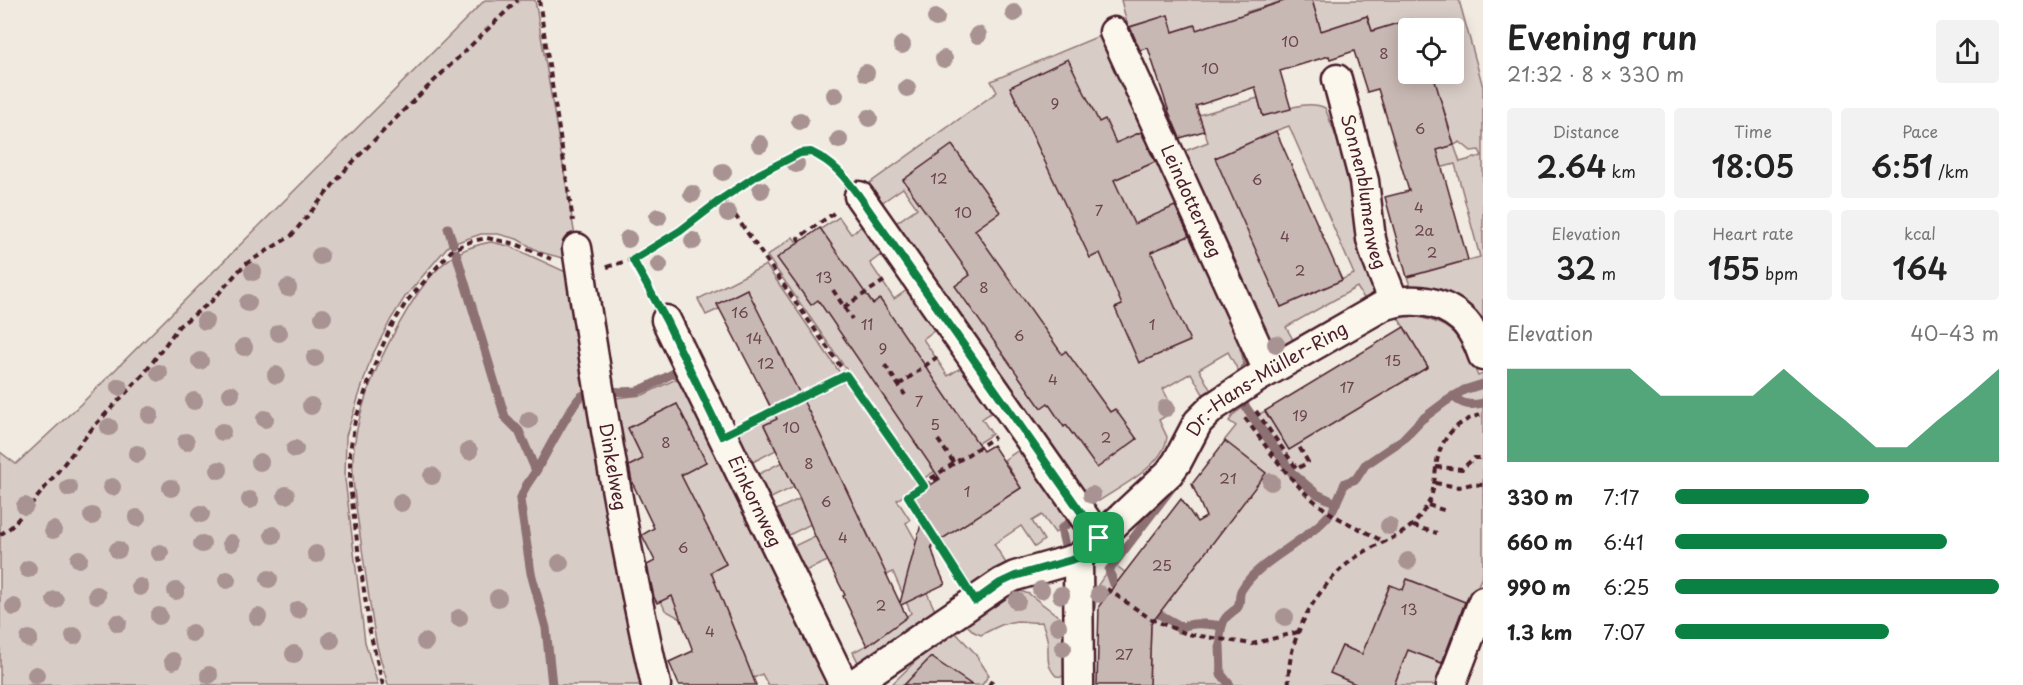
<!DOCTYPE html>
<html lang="en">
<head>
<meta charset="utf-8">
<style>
	body { margin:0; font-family:"Playpen Sans",sans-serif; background:#f2f2f2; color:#222; height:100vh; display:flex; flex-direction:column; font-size:22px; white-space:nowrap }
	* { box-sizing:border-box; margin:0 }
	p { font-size:20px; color:#767676 }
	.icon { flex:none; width:33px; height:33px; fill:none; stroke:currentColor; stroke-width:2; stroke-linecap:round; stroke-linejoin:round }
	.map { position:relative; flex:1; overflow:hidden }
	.drawer { display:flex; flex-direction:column; background:#fff; width:540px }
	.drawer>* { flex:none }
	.tools { position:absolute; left:1398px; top:18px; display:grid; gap:12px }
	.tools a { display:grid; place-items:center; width:66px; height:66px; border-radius:6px; background:#fff; box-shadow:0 3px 15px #0003; font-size:30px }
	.pin { position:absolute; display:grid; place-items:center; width:51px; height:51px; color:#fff; margin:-26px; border-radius:12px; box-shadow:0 3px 9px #0006 }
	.round { display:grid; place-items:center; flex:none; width:63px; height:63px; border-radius:6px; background:#f2f2f2 }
	.headline { display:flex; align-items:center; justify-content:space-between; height:102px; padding:0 24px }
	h1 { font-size:33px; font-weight:600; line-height:45px }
	.figures { display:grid; grid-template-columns:repeat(3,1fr); gap:9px; height:102px; padding:6px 24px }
	.figures div { display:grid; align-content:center; border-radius:6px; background:#f2f2f2; text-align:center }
	.figures b { font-size:30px; font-weight:600 }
	.figures small { font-size:16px; font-weight:400 }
	.figures p { font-size:16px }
	.chart { height:168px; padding:12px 24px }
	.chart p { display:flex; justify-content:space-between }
	.chart svg { width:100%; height:108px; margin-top:6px; fill:#0b8043; opacity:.7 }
	ul { padding:0 24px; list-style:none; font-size:20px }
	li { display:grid; grid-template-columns:96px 72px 1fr; align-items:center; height:45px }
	li i { height:15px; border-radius:8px; background:#0b8043 }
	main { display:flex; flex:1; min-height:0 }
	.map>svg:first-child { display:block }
	.green { fill:#d8ccc6; stroke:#917678; stroke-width:1.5; fill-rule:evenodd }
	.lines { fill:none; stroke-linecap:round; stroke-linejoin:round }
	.stream { stroke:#8c6f72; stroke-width:9 }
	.building { fill:#c8b8b3; stroke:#4a1f2b; stroke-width:1.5 }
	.street-casing { stroke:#4a1f2b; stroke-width:33 }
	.path { stroke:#4a1f2b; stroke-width:4; stroke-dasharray:6 4.5; stroke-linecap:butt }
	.street { stroke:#fbf7ec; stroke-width:28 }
	.tree { fill:#a89292 }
	.route-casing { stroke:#fff; stroke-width:12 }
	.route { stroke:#0b8043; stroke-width:8 }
	.labels { text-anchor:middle; stroke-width:4.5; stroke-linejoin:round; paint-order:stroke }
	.number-label { font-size:15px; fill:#6a454d }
	.street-label { font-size:18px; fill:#4a1f2b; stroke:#fbf7ec }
</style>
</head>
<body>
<main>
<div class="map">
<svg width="1483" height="685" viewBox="0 0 1483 685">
	<rect width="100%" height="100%" fill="#f0eae0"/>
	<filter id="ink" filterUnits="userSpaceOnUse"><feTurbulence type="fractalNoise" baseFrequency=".0167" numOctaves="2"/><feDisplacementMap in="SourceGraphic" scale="12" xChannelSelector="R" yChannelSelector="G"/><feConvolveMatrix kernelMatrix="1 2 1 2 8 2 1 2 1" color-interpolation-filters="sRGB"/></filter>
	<g filter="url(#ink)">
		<!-- green -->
		<g class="green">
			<polygon points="485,0 535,0 577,248 566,259 540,252 517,239 498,234 481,234 449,245 405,297 391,319 371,358 346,436 345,479 365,642 378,685 0,685 0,452 16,464 83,402"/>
			<polygon points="1121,0 1299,0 1283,1 1246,12 1259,52 1196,30 1195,25 1173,32 1167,16 1128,27"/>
			<path d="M1312 0H1459L1483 87V319C1458 294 1446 288 1411 288L1407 277 1480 257 1455 164 1432 170 1427 153 1454 145 1440 96 1400 82 1427 74H1454V28H1415L1412 19 1372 31 1367 16 1321 31ZM1460 142 1471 151 1479 150 1482 156 1460 162 1454 145Z"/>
			<path d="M1104 34 1247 358C1248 366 1246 368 1240 374L1228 352 1199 369 1211 391 1203 394 1191 373 1163 389 1174 411 1159 420 1167 437C1164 466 1121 486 1099 501L1092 502 1087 498 1076 483 896 223 917 208 903 188 881 203 867 185 997 92 991 81Z"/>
			<path d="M1258 98 1263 116C1281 111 1307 99 1325 108L1345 160 1378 293 1367 303 1357 287 1286 327 1296 345 1278 350 1269 337 1185 151 1208 142 1199 115ZM1289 126 1354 274 1281 307 1275 131Z"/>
			<polygon points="839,217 851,234 869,221 889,249 870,263 894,299 914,285 942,325 923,339 948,376 968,363 999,407 982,419 992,434 923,479 767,256 793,237 798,244"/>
			<path d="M491 242 509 246 568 273 643 685H388C384 670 379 656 376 641 370 608 366 575 361 542 357 511 350 478 354 447 360 399 384 348 409 307 429 274 451 248 491 242Z"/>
			<polygon points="766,265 840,373 770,407 765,396 747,289 717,304 719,309 706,315 698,299"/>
			<path d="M1406 315C1452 321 1461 335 1478 376L1483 374V574L1465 616 1440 605 1444 594 1408 579 1403 590 1390 585 1378 614 1420 654 1446 665 1438 685H1394L1400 670 1342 646 1331 673 1358 685H1149L1151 626 1116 625 1115 608 1096 599 1095 608H1090C1091 590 1103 578 1114 564L1166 603 1265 473 1224 441 1236 426 1229 421 1234 414 1248 404 1256 416 1265 411 1289 449 1428 367 1397 316Z"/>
			<polygon points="676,379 681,379 830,685 768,685 762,674 739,685 740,645 723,603 681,619 665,610 661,601 686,588 685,585 726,564 697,507 655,528 679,476 706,462 677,404 628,428 643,459 625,468 615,398 643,395"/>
			<polygon points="846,381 919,485 897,500 910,520 906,523 916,541 913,559 915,566 937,615 863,672 853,652 871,643 911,613 893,572 851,592 836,558 870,539 859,515 850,519 845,508 853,503 806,406 764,425 776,450 751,463 737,434"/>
			<polygon points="1025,446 1072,520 1055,533 1042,515 1032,521 1044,540 1035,547 1021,526 994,544 1007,565 973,589 941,539 1021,488 1004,460"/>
			<polygon points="782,462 794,487 769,499 757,475"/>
			<polygon points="799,499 811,524 787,536 774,511"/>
			<polygon points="815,536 828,561 805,571 792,547"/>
			<path d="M1020 591 1029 594 1066 622V677L1056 676C1047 667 1048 659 1048 647 1048 639 1045 630 1042 622 1034 623 1026 621 1018 621 1003 622 993 629 981 635L974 632 966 624 1006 596Z"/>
			<polygon points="955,632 974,652 989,675 982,685 891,685 926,651"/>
		</g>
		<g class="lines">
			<!-- stream -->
			<g class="stream">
				<polyline points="448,228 453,244"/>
				<polyline points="456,253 505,417 519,431 536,471 526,486 520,500 531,573 546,628 552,685"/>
				<path d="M1240 377V374C1249 366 1248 360 1244 349"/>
				<polyline points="1241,393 1245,406 1292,473 1317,494 1336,503"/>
				<path d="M1453 396C1462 405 1471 406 1483 403"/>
				<path d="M536 471C544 458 573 401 582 396 598 387 619 394 637 391 649 388 663 378 674 373L687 376"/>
				<polyline points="1333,510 1345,483 1356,479 1365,465 1402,440 1421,420 1445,402 1464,390 1483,384"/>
				<polyline points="1059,556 1066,550 1061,529 1072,520 1071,512"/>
				<polyline points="1124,592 1114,584 1109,570 1173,486"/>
				<polyline points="1148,608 1182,627"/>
				<path d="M1179 629C1191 621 1207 624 1222 626"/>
				<path d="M1220 638C1221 628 1222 619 1231 613 1234 610 1236 610 1238 607 1241 601 1238 594 1242 589 1258 561 1306 542 1328 516"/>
				<polyline points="1220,644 1221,674 1230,685"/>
			</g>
		</g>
		<!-- building -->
		<g class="building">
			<polygon points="1287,0 1312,0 1321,31 1367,16 1372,31 1408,20 1408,74 1433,74 1454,145 1437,150 1468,260 1407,277 1385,197 1409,191 1378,89 1367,92 1354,51 1330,59 1329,56 1280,71 1291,109 1263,116 1255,87 1196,106 1204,131 1180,138 1169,112 1148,48 1140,50 1130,27 1168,15 1173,32 1195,25 1196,30"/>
			<polygon points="1068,59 1099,122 1105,119 1116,143 1141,132 1155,162 1114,180 1134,224 1175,206 1189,236 1151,252 1190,341 1139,363 1115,308 1122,305 1100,253 1090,258 1010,87"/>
			<polygon points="1276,131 1342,280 1281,307 1215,158"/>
			<polygon points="952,145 1000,212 975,230 1062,354 1066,351 1110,412 1115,409 1137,439 1097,468 1066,425 1064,427 1048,403 1041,408 955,286 970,275 903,180"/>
			<polygon points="820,228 873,304 880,299 983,451 993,445 1021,488 931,546 937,566 945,584 901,605 907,617 867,646 843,596 845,595 815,536 800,499 764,425 777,419 717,304 747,289 818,430 900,603 924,513 913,496 940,479 818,300 811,305 777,258"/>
			<polygon points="1404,327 1428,367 1289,450 1265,411"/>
			<polygon points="677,404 706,462 681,475 726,564 711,572 756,685 679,685 669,662 693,651 672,596 657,603 654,597 647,565 655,561 642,535 654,528 632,482 629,466 643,459 628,428"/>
			<polygon points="1225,441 1266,473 1151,624 1149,685 1097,685 1099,606 1181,499 1197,522 1206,517 1192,484"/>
			<polygon points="1407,579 1465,602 1442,663 1408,650 1394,685 1358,685 1330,673 1342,646 1362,654 1390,585 1403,590"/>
			<polygon points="931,657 972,685 904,685"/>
		</g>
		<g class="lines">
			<defs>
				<g id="street">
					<path id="s1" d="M1114 32 1268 371"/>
					<path id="s2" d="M1337 79 1364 181 1371 239 1375 254 1394 302"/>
					<polyline points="859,196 1099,538"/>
					<path id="s3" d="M577 248C599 394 623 541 656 685"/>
					<path id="s4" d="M666 320 844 685"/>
					<polyline points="1078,558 1079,685"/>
					<path id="s5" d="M852 685 1001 583 1015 576 1078 558 1169 473 1177 462 1198 422 1213 407 1257 378 1381 307C1407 296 1440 299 1462 319 1471 327 1479 344 1483 356"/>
					<polyline points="1451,685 1483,601"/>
				</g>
			</defs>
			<!-- street casing -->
			<use href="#street" class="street-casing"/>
			<!-- path -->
			<g class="path">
				<polyline points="539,0 573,221"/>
				<polyline points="723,198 924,486"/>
				<polyline points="800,242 798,238 837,211"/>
				<polyline points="633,259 653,296"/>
				<polyline points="607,267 633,259 657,246 702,215 723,198 760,174 800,153 811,152 823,158 842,173"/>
				<polyline points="833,290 852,319"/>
				<polyline points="844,307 884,281"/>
				<polyline points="885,365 905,395"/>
				<polyline points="899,385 937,357"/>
				<polyline points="1256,411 1297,469 1308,462 1298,445"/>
				<path d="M1245 418C1270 451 1292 486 1326 510 1344 523 1365 530 1383 542"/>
				<polyline points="747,424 846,375"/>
				<polyline points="938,440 954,463"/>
				<polyline points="1436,467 1462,469 1474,458 1483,458"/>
				<polyline points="938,480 937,478 908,497 960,577"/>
				<polyline points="1435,483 1459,487 1472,484 1483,485"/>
				<polyline points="922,484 995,437"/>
				<polyline points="1428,505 1446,511"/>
				<polyline points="1413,526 1437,533"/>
				<polyline points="0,535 11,527 35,500 95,425 144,374 179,326 212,301 244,265 291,236 347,168 407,107 518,0"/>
				<polyline points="1107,589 1151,619 1187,634 1252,644 1298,632"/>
				<polyline points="383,685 370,632 358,549 350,485 350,451 355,421 378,356 391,327 407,301 452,250 472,241 487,238 516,244 551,259"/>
				<polyline points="989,685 993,679"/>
				<path d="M1289 685C1285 638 1321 578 1361 554 1388 537 1408 538 1426 507 1434 495 1434 482 1436 468 1439 439 1455 421 1483 414"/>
			</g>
			<!-- street -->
			<use href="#street" class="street"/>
		</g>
		<!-- trees -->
		<g class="tree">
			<circle cx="1014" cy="13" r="9"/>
			<circle cx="936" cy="18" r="9"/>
			<circle cx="978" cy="35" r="9"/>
			<circle cx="902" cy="45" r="9"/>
			<circle cx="944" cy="59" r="9"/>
			<circle cx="866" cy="73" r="9"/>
			<circle cx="907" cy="88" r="9"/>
			<circle cx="835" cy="95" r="9"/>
			<circle cx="869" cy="118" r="9"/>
			<circle cx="800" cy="121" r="9"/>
			<circle cx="839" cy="140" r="9"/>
			<circle cx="760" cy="144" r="9"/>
			<circle cx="796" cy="164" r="9"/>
			<circle cx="723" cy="172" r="9"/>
			<circle cx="761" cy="190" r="9"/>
			<circle cx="692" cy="194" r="9"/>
			<circle cx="728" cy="213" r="9"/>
			<circle cx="658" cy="217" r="9"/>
			<circle cx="628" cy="239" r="9"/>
			<circle cx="693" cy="241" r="9"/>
			<circle cx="320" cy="256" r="9"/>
			<circle cx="659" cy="265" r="9"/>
			<circle cx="253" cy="272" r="9"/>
			<circle cx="288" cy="288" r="9"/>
			<circle cx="248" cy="303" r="9"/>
			<circle cx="323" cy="317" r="9"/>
			<circle cx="205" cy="321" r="9"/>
			<circle cx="279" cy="333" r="9"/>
			<circle cx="1276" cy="344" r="9"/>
			<circle cx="244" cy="347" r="9"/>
			<circle cx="315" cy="358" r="9"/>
			<circle cx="200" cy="361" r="9"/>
			<circle cx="159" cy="373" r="9"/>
			<circle cx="276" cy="375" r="9"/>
			<circle cx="119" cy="387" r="9"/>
			<circle cx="231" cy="394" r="9"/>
			<circle cx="194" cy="401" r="9"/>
			<circle cx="311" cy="406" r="9"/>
			<circle cx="1166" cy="408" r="9"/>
			<circle cx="150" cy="415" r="9"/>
			<circle cx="265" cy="419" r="9"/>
			<circle cx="529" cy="420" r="9"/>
			<circle cx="109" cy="427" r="9"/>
			<circle cx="222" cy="432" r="9"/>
			<circle cx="186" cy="442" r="9"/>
			<circle cx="295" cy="449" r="9"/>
			<circle cx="469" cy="451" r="9"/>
			<circle cx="137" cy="454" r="9"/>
			<circle cx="260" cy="462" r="9"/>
			<circle cx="219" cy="470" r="9"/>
			<circle cx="432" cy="476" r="9"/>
			<circle cx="1271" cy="482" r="9"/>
			<circle cx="112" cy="487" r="9"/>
			<circle cx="69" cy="488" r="9"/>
			<circle cx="171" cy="488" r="9"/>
			<circle cx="286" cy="495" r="9"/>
			<circle cx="1092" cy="495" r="9"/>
			<circle cx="250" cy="500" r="9"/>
			<circle cx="401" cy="503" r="9"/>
			<circle cx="25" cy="506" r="9"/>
			<circle cx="201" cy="514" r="9"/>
			<circle cx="92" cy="516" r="9"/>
			<circle cx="137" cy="518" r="9"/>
			<circle cx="1389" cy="526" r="9"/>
			<circle cx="53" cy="530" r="9"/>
			<circle cx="273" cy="535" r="9"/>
			<circle cx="231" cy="543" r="9"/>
			<circle cx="202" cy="544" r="9"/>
			<circle cx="118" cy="550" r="9"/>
			<circle cx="160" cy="553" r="9"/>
			<circle cx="316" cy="554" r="9"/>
			<circle cx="79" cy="559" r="9"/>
			<circle cx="1408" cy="561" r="9"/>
			<circle cx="560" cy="563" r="9"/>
			<circle cx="28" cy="569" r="9"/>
			<circle cx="269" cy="579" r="9"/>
			<circle cx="227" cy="580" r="9"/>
			<circle cx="140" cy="587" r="9"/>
			<circle cx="1041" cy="590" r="9"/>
			<circle cx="176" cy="591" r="9"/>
			<circle cx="1099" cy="594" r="9"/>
			<circle cx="97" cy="595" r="9"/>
			<circle cx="1061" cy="595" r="9"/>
			<circle cx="498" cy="598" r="9"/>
			<circle cx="55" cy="600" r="9"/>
			<circle cx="1017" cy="601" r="9"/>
			<circle cx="14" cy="607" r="9"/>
			<circle cx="298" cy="610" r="9"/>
			<circle cx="159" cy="616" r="9"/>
			<circle cx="258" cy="617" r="9"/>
			<circle cx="1285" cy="617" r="9"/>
			<circle cx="459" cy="618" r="9"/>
			<circle cx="118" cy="623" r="9"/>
			<circle cx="1058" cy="626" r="9"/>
			<circle cx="192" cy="633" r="9"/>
			<circle cx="74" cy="636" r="9"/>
			<circle cx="29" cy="639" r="9"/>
			<circle cx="331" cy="640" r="9"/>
			<circle cx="425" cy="642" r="9"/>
			<circle cx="1063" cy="648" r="9"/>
			<circle cx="294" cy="654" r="9"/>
			<circle cx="173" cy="661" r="9"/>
			<circle cx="36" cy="675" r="9"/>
			<circle cx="209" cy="675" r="9"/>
		</g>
	</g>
	<g class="lines" filter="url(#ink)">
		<defs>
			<path id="route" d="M811 152C834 163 844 176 859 196L1099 538 1078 558 1015 576 1000 583 975 601 908 496 924 486 846 375 722 436 666 320 633 260 680 231 723 198 759 174 800 153Z"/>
		</defs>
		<!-- route casing -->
		<use href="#route" class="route-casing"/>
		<!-- route -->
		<use href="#route" class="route"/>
	</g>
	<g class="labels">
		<!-- number labels -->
		<g class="number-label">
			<text x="1290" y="47">10</text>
			<text x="1384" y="59">8</text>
			<text x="1210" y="74">10</text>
			<text x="1055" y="109">9</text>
			<text x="1420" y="134">6</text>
			<text x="939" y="184">12</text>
			<text x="1257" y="185">6</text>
			<text x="1419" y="213">4</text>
			<text x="1099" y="216">7</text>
			<text x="963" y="218">10</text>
			<text x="1424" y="236">2a</text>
			<text x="1285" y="242">4</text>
			<text x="1432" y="258">2</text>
			<text x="1300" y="276">2</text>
			<text x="824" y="283">13</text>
			<text x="984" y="293">8</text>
			<text x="740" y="318">16</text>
			<text x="867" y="330">11</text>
			<text x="1152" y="330">1</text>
			<text x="1019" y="341">6</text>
			<text x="754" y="344">14</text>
			<text x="883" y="354">9</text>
			<text x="1393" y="366">15</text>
			<text x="766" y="369">12</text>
			<text x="1053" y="385">4</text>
			<text x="1347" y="393">17</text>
			<text x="919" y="407">7</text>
			<text x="1300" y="421">19</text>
			<text x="935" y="430">5</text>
			<text x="791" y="433">10</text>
			<text x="1106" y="443">2</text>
			<text x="666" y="448">8</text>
			<text x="809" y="469">8</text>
			<text x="1228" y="484">21</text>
			<text x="967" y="497">1</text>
			<text x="826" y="507">6</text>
			<text x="843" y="543">4</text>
			<text x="683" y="553">6</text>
			<text x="1162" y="571">25</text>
			<text x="881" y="611">2</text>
			<text x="1409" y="615">13</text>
			<text x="710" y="637">4</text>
			<text x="1124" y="660">27</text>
		</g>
		<!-- street labels -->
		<g class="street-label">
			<text dy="6" stroke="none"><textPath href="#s2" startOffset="116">Sonnenblumenweg</textPath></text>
			<text dy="6" stroke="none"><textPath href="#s1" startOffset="186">Leindotterweg</textPath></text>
			<text dy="6" stroke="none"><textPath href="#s5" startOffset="526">Dr.-Hans-Müller-Ring</textPath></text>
			<text dy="6" stroke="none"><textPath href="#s3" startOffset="222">Dinkelweg</textPath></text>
			<text dy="6" stroke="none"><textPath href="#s4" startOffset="202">Einkornweg</textPath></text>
		</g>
	</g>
</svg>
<div class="tools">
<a><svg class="icon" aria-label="locate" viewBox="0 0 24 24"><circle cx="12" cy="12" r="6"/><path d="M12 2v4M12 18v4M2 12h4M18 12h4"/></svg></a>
</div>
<div class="pin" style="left:1099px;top:538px;background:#1e9e55"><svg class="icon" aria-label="arrive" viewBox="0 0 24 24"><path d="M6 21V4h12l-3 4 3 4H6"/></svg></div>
</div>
<section class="drawer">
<div class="headline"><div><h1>Evening run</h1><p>21:32 · 8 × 330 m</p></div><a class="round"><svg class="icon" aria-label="share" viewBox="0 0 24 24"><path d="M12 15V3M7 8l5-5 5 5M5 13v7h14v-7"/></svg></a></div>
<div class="figures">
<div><p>Distance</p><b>2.64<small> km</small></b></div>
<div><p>Time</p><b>18:05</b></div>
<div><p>Pace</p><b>6:51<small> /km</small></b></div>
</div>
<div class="figures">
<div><p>Elevation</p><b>32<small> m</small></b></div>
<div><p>Heart rate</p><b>155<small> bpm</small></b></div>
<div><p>kcal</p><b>164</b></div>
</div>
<div class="chart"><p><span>Elevation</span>40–43 m</p>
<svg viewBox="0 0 160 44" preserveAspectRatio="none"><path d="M0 44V6L10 6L20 6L30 6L40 6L50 17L60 17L70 17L80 17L90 6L100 17L110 27L120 38L130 38L140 27L150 17L160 6V44z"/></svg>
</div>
<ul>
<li><b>330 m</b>7:17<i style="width:60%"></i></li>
<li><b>660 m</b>6:41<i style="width:84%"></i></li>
<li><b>990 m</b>6:25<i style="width:100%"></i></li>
<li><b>1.3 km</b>7:07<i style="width:66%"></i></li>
</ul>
</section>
</main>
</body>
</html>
